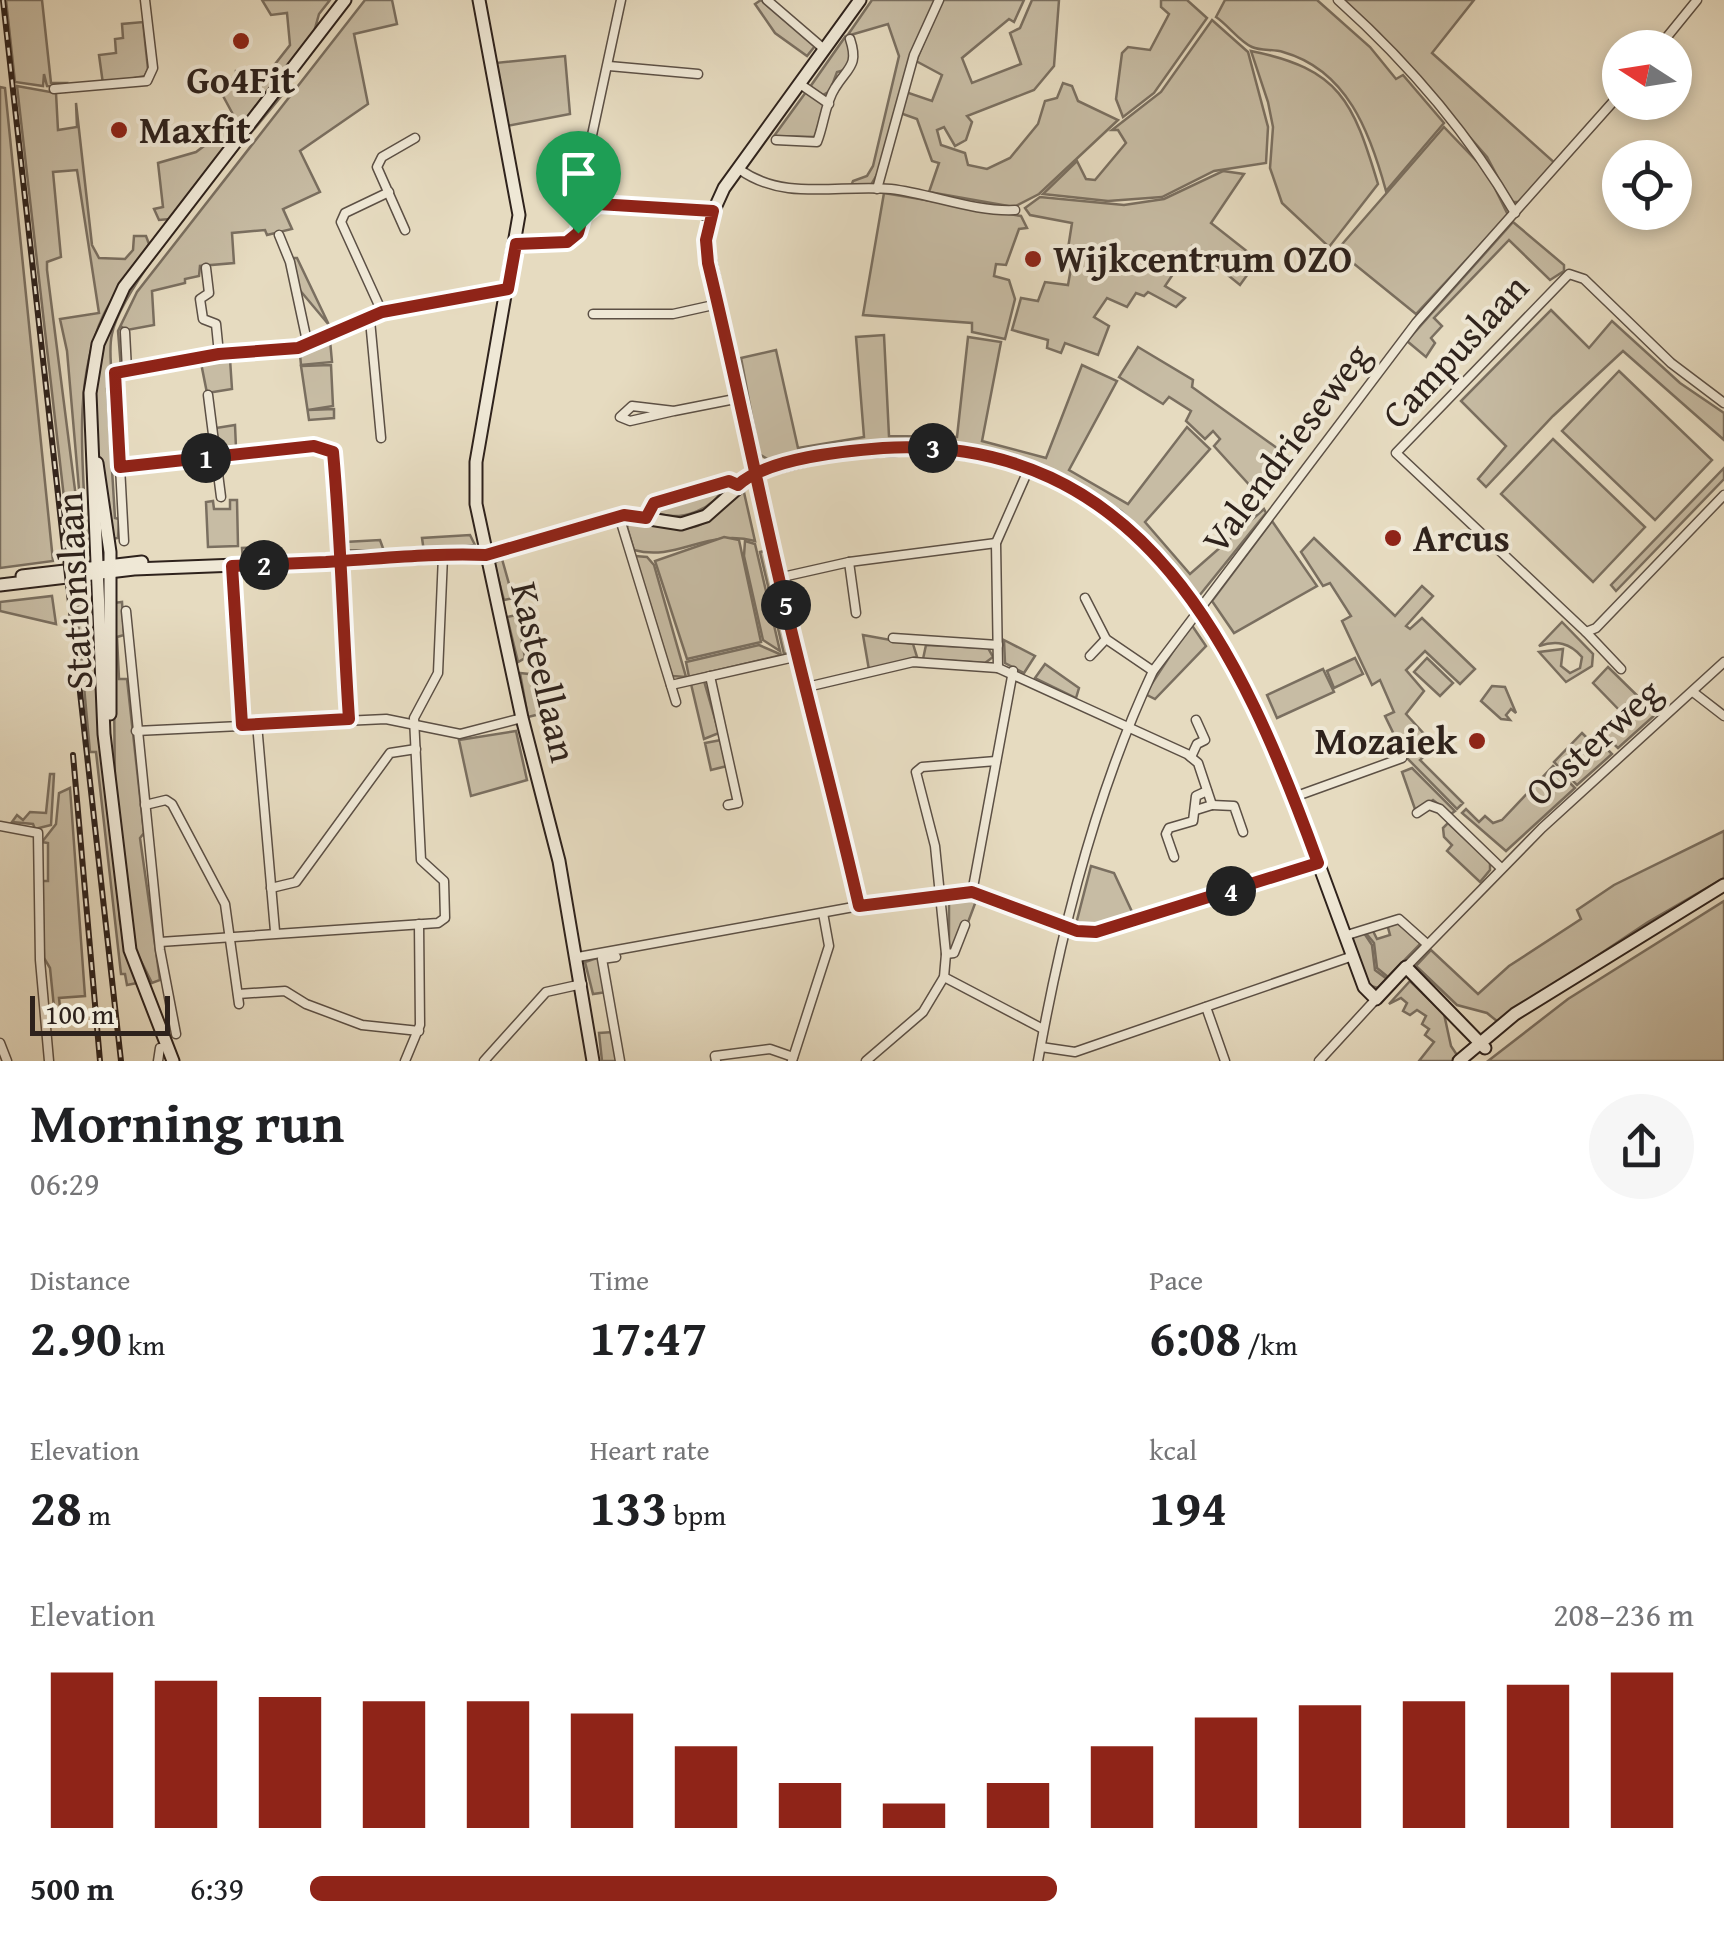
<!DOCTYPE html>
<html lang="en">
<head>
<meta charset="utf-8">
<style>
	body { margin:0; font-family:"Gentium Book Plus",serif; background:#f6f6f6; color:#202124; height:100vh; display:flex; flex-direction:column; font-size:38px; white-space:nowrap }
	* { box-sizing:border-box; margin:0 }
	p { font-size:32px; color:#757577 }
	.icon { flex:none; width:55px; height:55px; fill:none; stroke:currentColor; stroke-width:2; stroke-linecap:round; stroke-linejoin:round }
	.map { position:relative; height:1061px; overflow:hidden }
	.details { display:flex; flex-direction:column; background:#fff; flex:1 }
	.details>* { flex:none }
	.needle { width:65px; rotate:282deg }
	.tools { position:absolute; left:1602px; top:30px; display:grid; gap:20px }
	.tools a { display:grid; place-items:center; width:90px; height:90px; border-radius:50%; background:#fff; box-shadow:0 5px 15px #0003; font-size:50px }
	.scale { position:absolute; left:30px; bottom:25px; width:140px; box-sizing:border-box; padding-left:10px; border:5px solid #2e221c; border-top:0; font-size:28px; line-height:35px; white-space:nowrap; color:#2e221c; -webkit-text-stroke:8px #efe8d6; paint-order:stroke }
	.pin { position:absolute; display:grid; place-items:center; width:85px; height:85px; color:#fff; margin:-102px -42px; border-radius:50% 50% 50% 0; rotate:-45deg; box-shadow:0 0 10px #0007 }
	.pin .icon { rotate:45deg }
	.km { position:absolute; width:50px; height:50px; margin:-25px; border-radius:50%; background:#222; color:#fff; font-size:28px; line-height:50px; text-align:center }
	.round { display:grid; place-items:center; flex:none; width:105px; height:105px; border-radius:52px; background:#f6f6f6 }
	.head { display:flex; align-items:center; justify-content:space-between; height:170px; padding:0 30px }
	h1 { font-size:55px; font-weight:600; line-height:75px }
	.figures { display:grid; grid-template-columns:repeat(3,1fr); gap:15px; height:170px; padding:10px 30px }
	.figures div { display:grid; align-content:center }
	.figures b { font-size:50px; font-weight:600 }
	.figures small { font-size:28px; font-weight:400 }
	.figures p { font-size:28px }
	.chart { height:280px; padding:20px 30px }
	.chart p { display:flex; justify-content:space-between }
	.chart svg { width:100%; height:180px; margin-top:10px; stroke:#8f2418; stroke-width:6 }
	ul { padding:0 30px; list-style:none; font-size:32px }
	li { display:grid; grid-template-columns:160px 120px 1fr; align-items:center; height:75px }
	li i { height:25px; border-radius:12px; background:#8f2418 }
	.map>svg:first-child { display:block }
	.green { fill:#c7bca4; stroke:#7a6f60; stroke-width:2.5 }
	.lines { fill:none; stroke-linecap:round; stroke-linejoin:round }
	.street-casing { stroke:#5c5045; stroke-width:11 }
	.secondary-casing { stroke:#2e221c; stroke-width:15 }
	.street { stroke:#efe8d6; stroke-width:8 }
	.secondary { stroke:#efe8d6; stroke-width:11 }
	.rail-casing { stroke:#2e221c; stroke-width:6 }
	.rail { stroke:#efe8d6; stroke-width:2.5; stroke-dasharray:8; stroke-linecap:butt }
	.route-casing { stroke:#fff; stroke-width:20 }
	.route { stroke:#8f2418; stroke-width:12 }
	.poi-dot { fill:#8f2418; stroke:#efe8d6; stroke-width:4 }
	.labels { text-anchor:middle; stroke-width:8; stroke-linejoin:round; paint-order:stroke }
	.poi-label { font-size:38px; font-weight:bold; fill:#2e221c; stroke:#efe8d6; text-anchor:start }
	.street-label { font-size:38px; fill:#2e221c; stroke:#efe8d6 }
</style>
</head>
<body>
<div class="map">
<svg width="1724" height="1061" viewBox="0 0 1724 1061">
	<rect width="100%" height="100%" fill="#e6dbc0"/>
	<filter id="stains"><feTurbulence type="fractalNoise" baseFrequency=".002" numOctaves="4"/><feColorMatrix values="0 0 0 0 .2 0 0 0 0 .09 0 0 0 0 .02 0 0 0 .5 -.17"/></filter>
	<radialGradient id="worn" r=".72"><stop offset=".6" stop-color="#630" stop-opacity="0"/><stop offset="1" stop-color="#630" stop-opacity=".3"/></radialGradient>
	<!-- green -->
	<g class="green">
		<polygon points="6,0 42,0 51,83 67,83 66,87 47,86 44,74 43,86 15,82"/>
		<polygon points="262,0 330,0 319,14 314,32 281,74 272,68 290,45 287,13 271,15"/>
		<polygon points="365,0 392,0 397,24 354,34 368,104 300,151 320,192 283,209 292,229 267,235 265,230 232,233 234,263 200,266 199,276 185,279 185,283 152,291 154,325 127,330 122,327 125,368 121,368 118,331 137,292"/>
		<polygon points="761,0 815,46 807,56 775,33 755,4"/>
		<polygon points="872,0 936,0 878,173 871,185 850,189 853,181 867,176 873,166 899,56 888,24 847,36"/>
		<polygon points="942,0 1024,0 1014,22 1009,19 962,58 972,83 1021,64 1010,33 1020,28 1032,0 1059,0 1054,66 1034,90 967,116 972,122 966,140 955,146 944,127 937,130 941,145 965,153 968,165 987,169 1010,158 1038,124 1045,101 1057,98 1063,83 1072,86 1078,101 1118,120 1039,194 1014,207 929,192 939,163 932,161 917,119 900,113 906,92 932,101 942,75 916,61"/>
		<polygon points="1161,0 1187,0 1207,18 1154,93 1123,117 1116,99 1122,53 1128,47 1150,50 1169,14 1161,7"/>
		<path d="M1225 0H1317L1370 47 1396 79 1403 75 1444 123 1386 191C1370 132 1347 70 1283 52 1273 49 1261 51 1252 47 1240 42 1228 25 1216 17Z"/>
		<polygon points="1343,0 1474,0 1432,53 1556,164 1523,202 1511,202 1487,157 1379,33"/>
		<polygon points="1212,20 1248,52 1268,127 1266,163 1214,171 1162,197 1108,201 1043,194 1077,161 1086,179 1095,180 1126,143 1118,130 1112,130 1161,92"/>
		<polygon points="143,22 148,69 145,76 103,84 99,55 116,53 115,39 123,38 122,24"/>
		<polygon points="845,37 852,51 848,69 837,72 830,91 823,95 810,87"/>
		<path d="M1251 51C1340 69 1353 101 1378 184L1329 247 1282 203 1270 168 1273 127 1268 102Z"/>
		<polygon points="565,56 570,114 507,126 495,63"/>
		<polygon points="236,71 268,73 274,82 170,219 159,220 154,209 163,207 158,163 196,152 232,125 236,120 215,81 236,78"/>
		<path d="M17 86 56 93 58 130 77 127 76 103 92 245 99 258 125 259 133 250 134 236H146L149 244C135 268 115 290 103 316 71 385 84 473 87 547H84L67 351 60 319 99 313 77 170 53 172 61 257 47 262V270L81 537V548L71 559Z"/>
		<path d="M283 86 287 89C249 137 121 283 112 334 108 351 112 372 113 389H107L115 518 119 519 118 538 111 539C102 477 85 410 102 349 123 272 232 153 283 86Z"/>
		<polygon points="0,87 5,88 53,561 0,568"/>
		<polygon points="806,92 824,105 815,137 774,136"/>
		<polygon points="1444,127 1487,172 1508,215 1416,314 1337,250"/>
		<polygon points="1223,171 1244,174 1211,223 1258,260 1240,285 1192,246 1165,286 1185,298 1176,307 1148,292 1144,296 1136,293 1127,307 1107,298 1094,317 1109,326 1098,355 1065,343 1061,353 1047,348 1048,340 1012,330 1021,298 1038,301 1045,282 1068,285 1073,257 1067,255 1072,223 1030,215 1025,208 1040,197 1124,205 1164,199"/>
		<polygon points="884,193 1021,216 1027,228 1019,229 1006,265 996,264 994,276 1009,280 1015,299 1005,339 972,332 972,323 863,315"/>
		<polygon points="1513,222 1564,265 1564,271 1550,280 1509,240 1434,318 1442,326 1431,338 1435,343 1426,357 1407,341"/>
		<polygon points="291,258 297,258 329,325 298,288"/>
		<polygon points="1551,310 1589,348 1612,321 1680,383 1724,413 1724,440 1623,351 1553,416 1486,487 1478,479 1506,446 1461,401"/>
		<path d="M884 335 889 436 957 437 968 337 1001 342 982 441 1046 458 1082 365 1117 381 1069 470 1128 504 1187 427 1210 449 1145 522 1190 574 1264 509 1266 513 1199 596C1080 441 954 416 769 460L759 454 741 358 776 350 798 448 864 437 856 337Z"/>
		<polygon points="330,340 332,362 301,365 300,354"/>
		<polygon points="1138,347 1193,380 1192,387 1295,461 1264,501 1214,446 1220,439 1213,431 1205,439 1186,421 1191,411 1169,397 1163,404 1119,377"/>
		<polygon points="230,359 232,389 207,393 201,363"/>
		<polygon points="331,365 333,406 308,410 334,409 334,418 309,420 301,366"/>
		<polygon points="1619,371 1712,460 1655,520 1562,431"/>
		<polygon points="235,425 236,448 219,450 216,428"/>
		<polygon points="1553,439 1645,527 1593,582 1501,494"/>
		<polygon points="1724,468 1724,479 1616,591 1611,585"/>
		<path d="M725 486C713 510 680 523 654 512L657 506 714 492Z"/>
		<path d="M743 488 755 541C707 528 677 562 634 550L627 527 630 521C696 532 694 538 743 488Z"/>
		<polygon points="230,500 237,500 238,546 208,547 206,502 213,501 214,509 230,509"/>
		<polygon points="1272,521 1317,586 1234,633 1212,601"/>
		<polygon points="470,535 475,545 424,552 422,538"/>
		<polygon points="724,537 739,540 761,642 687,659 655,561"/>
		<polygon points="1314,538 1395,616 1422,586 1433,596 1406,626 1410,629 1422,618 1475,669 1460,684 1425,651 1406,670 1424,691 1406,714 1435,746 1420,760 1463,803 1457,809 1404,755 1385,716 1394,712 1380,680 1372,685 1342,621 1351,616 1330,583 1323,586 1301,552"/>
		<polygon points="380,540 384,551 345,550 345,542"/>
		<polygon points="745,541 755,544 780,651 763,640 744,556"/>
		<polygon points="278,546 278,556 243,562 242,548"/>
		<polygon points="768,550 793,644 792,652 784,654 760,552"/>
		<polygon points="635,556 647,557 654,565 686,677 672,676"/>
		<polygon points="502,559 513,598 504,600 494,563"/>
		<polygon points="76,594 88,601 89,608 94,603 120,921 137,983 127,985 125,974 121,974 96,752 90,752 77,610 80,598"/>
		<polygon points="52,596 56,624 0,611 0,602"/>
		<polygon points="122,602 124,635 117,637 119,679 127,679 144,833 140,838 160,980 152,983 134,947 115,787 113,603"/>
		<polygon points="517,615 525,658 518,662 507,617"/>
		<path d="M1562 622 1593 654 1592 666 1566 682 1539 652 1563 649 1561 666 1570 673 1580 668 1582 657C1570 643 1557 640 1539 646Z"/>
		<polygon points="1191,624 1206,646 1155,699 1145,694"/>
		<polygon points="863,635 913,644 917,657 869,670"/>
		<polygon points="1004,640 1035,656 1024,673 1005,663"/>
		<polygon points="759,645 782,655 689,677 686,662"/>
		<polygon points="926,645 988,648 993,657 985,663 923,659"/>
		<polygon points="1355,658 1363,674 1334,688 1327,671"/>
		<polygon points="1427,658 1453,683 1440,696 1414,672"/>
		<polygon points="1045,664 1079,688 1076,698 1035,678"/>
		<polygon points="1608,667 1656,714 1618,748 1603,734 1622,713 1593,683"/>
		<polygon points="1323,669 1334,692 1277,718 1267,695"/>
		<polygon points="520,673 529,674 540,714 528,717"/>
		<polygon points="704,681 719,733 704,739 691,684"/>
		<polygon points="1492,686 1505,687 1516,713 1511,709 1506,715 1510,720 1501,719 1481,701"/>
		<polygon points="516,731 527,780 471,796 459,740"/>
		<polygon points="1582,733 1595,746 1600,742 1612,754 1577,785 1554,762"/>
		<polygon points="721,740 727,766 711,770 705,743"/>
		<polygon points="1553,766 1575,788 1506,851 1462,813 1466,809 1479,822 1485,816 1493,823 1502,820"/>
		<polygon points="1412,768 1455,811 1451,814 1433,800 1416,812 1402,772"/>
		<polygon points="50,774 54,774 51,825 35,829 33,824 12,822 17,815 23,820 30,812 46,813"/>
		<polygon points="70,788 85,996 59,998 61,1017 55,1017 50,968 44,958 42,881 48,881 48,843 42,842 56,824 59,793"/>
		<polygon points="1448,823 1490,862 1490,870 1480,882 1447,851 1452,845 1444,837 1443,828"/>
		<polygon points="1724,831 1724,878 1648,922 1498,1022 1487,1013 1457,1005 1416,966 1431,950 1478,994 1509,966 1581,919 1577,910 1614,885"/>
		<polygon points="1091,866 1114,873 1134,916 1106,925 1076,924"/>
		<polygon points="949,900 976,901 967,925 949,951"/>
		<polygon points="1724,901 1724,1061 1488,1061 1568,999"/>
		<polygon points="1397,922 1421,943 1388,977 1377,968 1374,943 1365,932 1373,931 1377,939 1390,935 1387,924"/>
		<polygon points="1364,933 1372,945 1375,970 1387,979 1378,988 1367,985 1348,939"/>
		<polygon points="600,957 607,992 593,994 585,962"/>
		<polygon points="1410,981 1444,1014 1451,1046 1459,1058 1456,1061 1419,1061 1434,1042 1425,1035 1429,1029 1422,1024 1426,1016 1417,1010 1410,1015 1403,1011 1407,1003 1401,998 1389,1004"/>
		<polygon points="613,1032 618,1061 602,1061 599,1033"/>
	</g>
	<g class="lines">
		<defs>
			<g id="street">
				<polyline points="767,0 824,49"/>
				<path d="M1338 0C1406 61 1469 134 1515 213"/>
				<polyline points="1658,48 1697,0"/>
				<polyline points="609,66 698,74"/>
				<polyline points="800,84 829,104"/>
				<polyline points="54,89 147,81 153,68 145,0"/>
				<path d="M776 140 817 142C824 125 825 103 835 88 848 67 859 66 850 39"/>
				<path d="M739 169C784 202 839 184 891 189 932 194 974 212 1015 210"/>
				<polyline points="877,189 914,55 939,0"/>
				<polyline points="389,192 345,213 341,222 382,312 508,289"/>
				<polyline points="588,208 580,200 580,191 621,0"/>
				<polyline points="405,230 377,167 382,157 415,138"/>
				<polyline points="279,235 290,262 308,346"/>
				<polyline points="516,244 572,240 583,215 598,203 713,211"/>
				<polyline points="206,268 209,293 200,299 203,319 216,324 219,354"/>
				<polyline points="593,314 673,314 718,304"/>
				<polyline points="370,320 381,438"/>
				<polyline points="125,332 127,370"/>
				<polyline points="208,395 221,497"/>
				<polyline points="1724,403 1671,363 1584,279 1569,274 1396,453 1586,632 1596,628 1724,495"/>
				<polyline points="674,411 630,421 620,417 632,406 674,411 740,398"/>
				<polyline points="120,467 314,446 333,452 349,719"/>
				<polyline points="756,473 859,906"/>
				<polyline points="619,516 676,702"/>
				<polyline points="647,518 654,503 729,481 738,485"/>
				<polyline points="124,541 115,373 219,354 298,348 382,312"/>
				<polyline points="849,562 856,613"/>
				<polyline points="232,566 241,725"/>
				<polyline points="778,578 849,562 996,543"/>
				<polyline points="1085,598 1106,639 1153,671"/>
				<polyline points="126,611 160,950 176,1034"/>
				<polyline points="1586,632 1621,669"/>
				<polyline points="893,638 998,645"/>
				<polyline points="1090,656 1106,639"/>
				<polyline points="998,668 996,543 1030,466"/>
				<polyline points="710,676 738,803 728,805"/>
				<polyline points="671,685 799,656"/>
				<polyline points="807,687 913,662 998,668 1187,754 1198,763 1212,805 1196,810"/>
				<polyline points="1693,692 1724,716"/>
				<polyline points="257,724 275,931"/>
				<polyline points="136,731 386,719 460,734 522,718"/>
				<polyline points="1191,757 1197,744 1205,740 1196,720"/>
				<polyline points="1294,797 1402,758"/>
				<polyline points="145,805 166,800 172,804 225,904 239,1004"/>
				<polyline points="1212,805 1234,806 1243,832"/>
				<polyline points="1417,813 1429,805 1440,809 1501,868"/>
				<polyline points="0,826 38,833 40,960 49,1061"/>
				<polyline points="1174,857 1166,834 1169,828 1193,821 1196,796 1207,791"/>
				<polyline points="271,888 296,882 390,753 416,749"/>
				<polyline points="972,893 1013,671"/>
				<polyline points="1344,936 1399,919 1427,944"/>
				<polyline points="160,942 438,923 445,918 444,881 421,860 414,718 438,673 443,556"/>
				<polyline points="946,954 954,953 965,925"/>
				<polyline points="578,957 859,906 972,893 1077,931 1096,932 1319,863"/>
				<polyline points="616,957 602,959 620,1061"/>
				<polyline points="1406,967 1542,828 1724,662"/>
				<polyline points="944,977 1043,1029"/>
				<polyline points="238,994 285,991 306,1004 362,1025 419,1031"/>
				<polyline points="1206,1007 1225,1061"/>
				<polyline points="0,1043 7,1061"/>
				<polyline points="1041,1047 1075,1052 1350,957"/>
				<polyline points="158,1061 160,1048"/>
				<polyline points="405,1061 420,1025 419,924"/>
				<polyline points="484,1061 546,992 582,984"/>
				<polyline points="716,1061 715,1056 770,1049 793,1057"/>
				<polyline points="792,1061 829,946 823,913"/>
				<polyline points="866,1061 923,1012 944,977 946,954 935,846 916,772 922,767 996,761"/>
				<path d="M1038 1061C1061 931 1097 790 1153 671L1416 323 1620 94"/>
				<polyline points="1319,1061 1376,999"/>
			</g>
			<g id="secondary">
				<polyline points="479,0 519,215 476,462 476,504 522,718 559,861 593,1061"/>
				<polyline points="97,463 110,552 110,714"/>
				<polyline points="756,472 707,248 709,221 724,188 860,0"/>
				<polyline points="22,576 142,562"/>
				<polyline points="0,585 134,569 486,555 624,515 681,524 706,516 756,472 834,453 926,448 1004,459 1064,482 1117,516 1160,559 1198,608 1247,690 1294,797 1364,987 1376,999 1406,967 1485,1048"/>
				<polyline points="173,1061 130,950 104,734 90,393 98,344 124,287 345,0"/>
				<polyline points="1459,1061 1515,1014 1724,885"/>
			</g>
		</defs>
		<!-- street casing -->
		<use href="#street" class="street-casing"/>
		<!-- secondary casing -->
		<use href="#secondary" class="secondary-casing"/>
		<!-- street -->
		<use href="#street" class="street"/>
		<!-- secondary -->
		<use href="#secondary" class="secondary"/>
		<defs>
			<g id="rail">
				<polyline points="3,0 121,1061"/>
				<polyline points="73,755 100,1061"/>
			</g>
		</defs>
		<!-- rail casing -->
		<use href="#rail" class="rail-casing"/>
		<!-- rail -->
		<use href="#rail" class="rail"/>
	</g>
	<g class="lines">
		<defs>
			<path id="route" d="M578 233 567 242 516 244 508 289 382 312 298 348 219 354 115 373 120 467 314 446 333 452C341 540 343 630 349 719L242 725 232 566 326 562 340 561C388 558 437 553 486 555L624 515 646 518 654 503 729 481 738 485C768 458 843 451 883 448 1144 434 1242 654 1318 863L1096 932 1077 931 972 892 859 906C834 795 803 685 778 574 754 470 733 366 708 263L706 240 713 211 598 204 583 215 578 233"/>
		</defs>
		<!-- route casing -->
		<use href="#route" class="route-casing"/>
		<!-- route -->
		<use href="#route" class="route"/>
	</g>
	<!-- markers -->
	<g class="poi-dot">
		<circle cx="241" cy="41" r="10"/>
		<circle cx="119" cy="130" r="10"/>
		<circle cx="1033" cy="259" r="10"/>
		<circle cx="1393" cy="538" r="10"/>
		<circle cx="1477" cy="741" r="10"/>
	</g>
	<g class="labels">
		<!-- poi labels -->
		<g class="poi-label">
			<text x="241" y="93" text-anchor="middle">Go4Fit</text>
			<text x="139" y="143">Maxfit</text>
			<text x="1053" y="272">Wijkcentrum OZO</text>
			<text x="1413" y="551">Arcus</text>
			<text x="1457" y="754" text-anchor="end">Mozaiek</text>
		</g>
		<!-- street labels -->
		<g class="street-label">
			<text transform="translate(1455 351) rotate(-47)" y="13">Campuslaan</text>
			<text transform="translate(1286 448) rotate(-53)" y="13">Valendrieseweg</text>
			<text transform="translate(74 591) rotate(-93)" y="13">Stationslaan</text>
			<text transform="translate(544 672) rotate(77)" y="13">Kasteellaan</text>
			<text transform="translate(1593 742) rotate(-42)" y="13">Oosterweg</text>
		</g>
	</g>
	<rect width="100%" height="100%" filter="url(#stains)"/>
	<rect width="100%" height="100%" fill="url(#worn)"/>
</svg>
<div class="tools">
<a><svg class="needle" viewBox="-14 -14 28 28"><path d="M0-13l5 13h-10z" fill="#e53935"/><path d="M0 13l5-13h-10z" fill="#757577"/></svg></a>
<a><svg class="icon" aria-label="locate" viewBox="0 0 24 24"><circle cx="12" cy="12" r="6"/><path d="M12 2v4M12 18v4M2 12h4M18 12h4"/></svg></a>
</div>
<div class="scale">100 m</div>
<div class="pin" style="left:578px;top:233px;background:#1e9e55"><svg class="icon" aria-label="arrive" viewBox="0 0 24 24"><path d="M6 21V4h12l-3 4 3 4H6"/></svg></div>
<b class="km" style="left:206px;top:458px">1</b>
<b class="km" style="left:264px;top:565px">2</b>
<b class="km" style="left:933px;top:448px">3</b>
<b class="km" style="left:1231px;top:891px">4</b>
<b class="km" style="left:786px;top:605px">5</b>
</div>
<section class="details">
<div class="head"><div><h1>Morning run</h1><p>06:29</p></div><a class="round"><svg class="icon" aria-label="share" viewBox="0 0 24 24"><path d="M12 15V3M7 8l5-5 5 5M5 13v7h14v-7"/></svg></a></div>
<div class="figures">
<div><p>Distance</p><b>2.90<small> km</small></b></div>
<div><p>Time</p><b>17:47</b></div>
<div><p>Pace</p><b>6:08<small> /km</small></b></div>
</div>
<div class="figures">
<div><p>Elevation</p><b>28<small> m</small></b></div>
<div><p>Heart rate</p><b>133<small> bpm</small></b></div>
<div><p>kcal</p><b>194</b></div>
</div>
<div class="chart"><p><span>Elevation</span>208–236 m</p>
<svg viewBox="0 0 160 44" preserveAspectRatio="none"><path d="M5 44V6M15 44V8M25 44V12M35 44V13M45 44V13M55 44V16M65 44V24M75 44V33M85 44V38M95 44V33M105 44V24M115 44V17M125 44V14M135 44V13M145 44V9M155 44V6"/></svg>
</div>
<ul>
<li><b>500 m</b>6:39<i style="width:54%"></i></li>
</ul>
</section>
</body>
</html>
